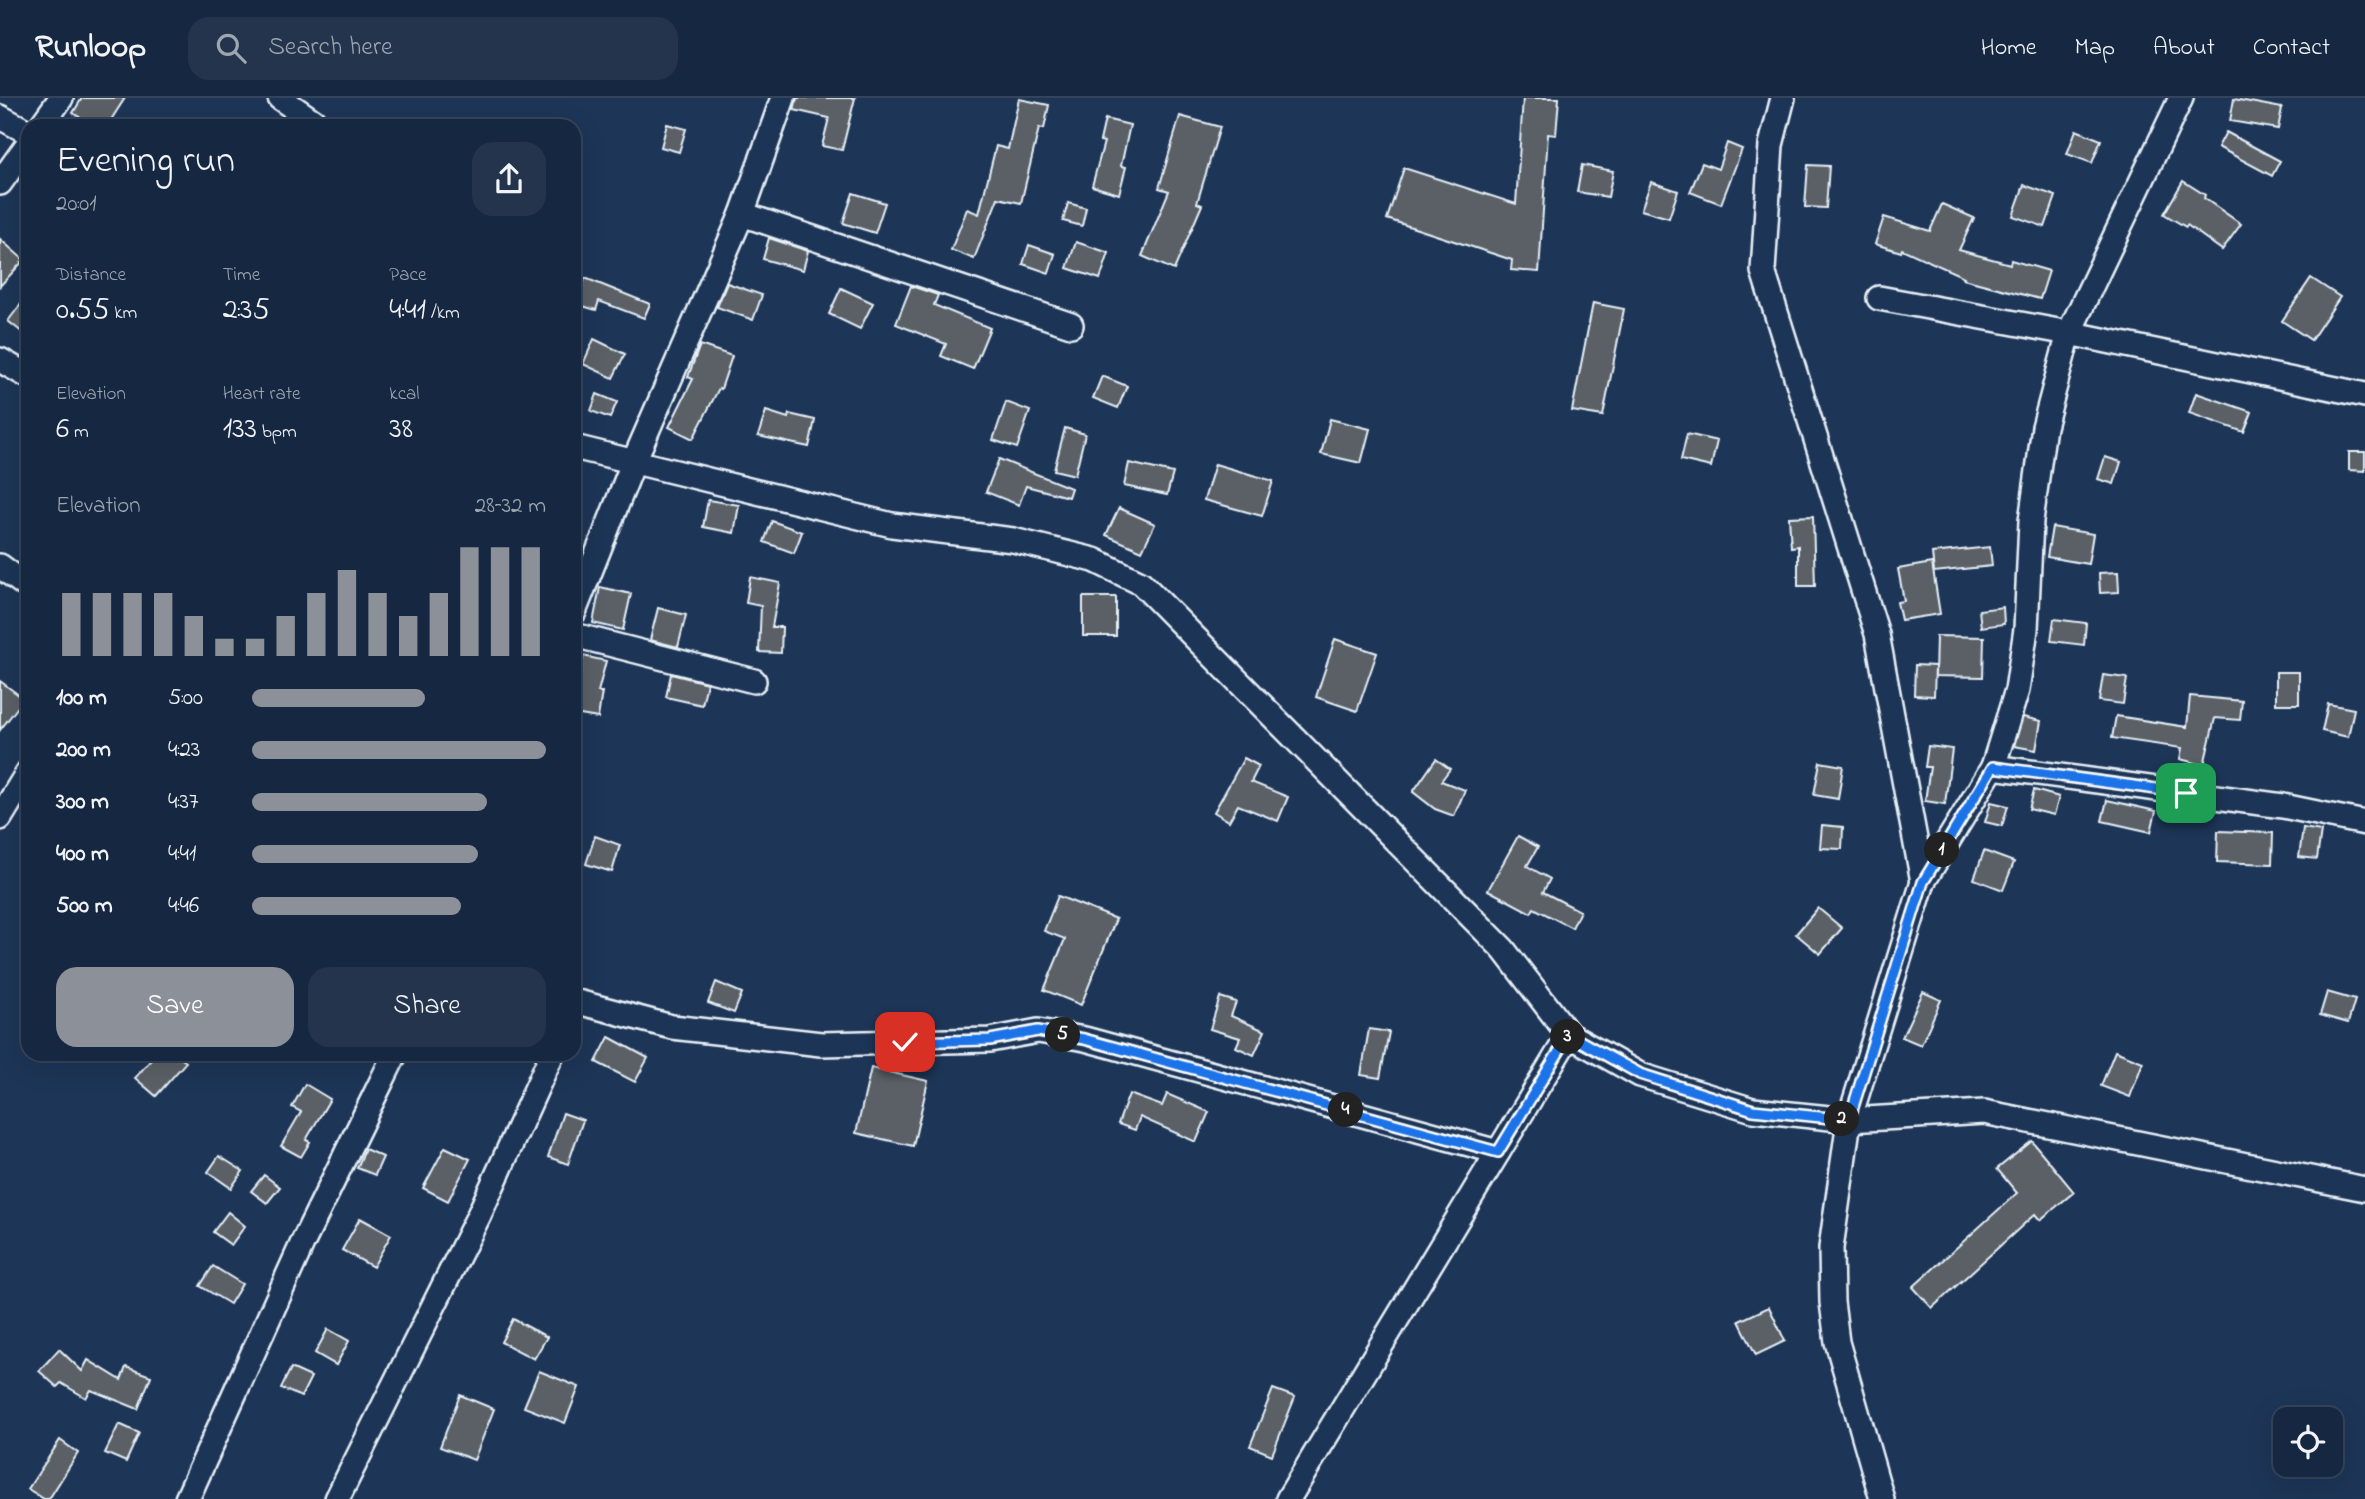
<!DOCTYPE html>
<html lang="en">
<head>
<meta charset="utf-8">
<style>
	body { margin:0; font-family:"Indie Flower",sans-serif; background:#23344c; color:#f1f3f6; height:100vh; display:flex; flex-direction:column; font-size:26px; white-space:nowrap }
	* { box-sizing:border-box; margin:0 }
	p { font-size:23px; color:#9ea6b1 }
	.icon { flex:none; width:38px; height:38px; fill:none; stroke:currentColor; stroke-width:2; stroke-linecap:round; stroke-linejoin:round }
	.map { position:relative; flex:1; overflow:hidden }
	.sheet { position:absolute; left:21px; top:21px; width:560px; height:942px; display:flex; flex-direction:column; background:#162841; border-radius:21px; box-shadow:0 7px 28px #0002,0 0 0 2px #35445a }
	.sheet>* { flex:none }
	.buttons { position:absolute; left:2273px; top:1309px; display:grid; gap:14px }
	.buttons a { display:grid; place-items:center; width:70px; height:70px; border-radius:14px; background:#162841; box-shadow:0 7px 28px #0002,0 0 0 2px #35445a; font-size:35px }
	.pin { position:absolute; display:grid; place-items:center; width:60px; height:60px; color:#fff; margin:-30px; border-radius:14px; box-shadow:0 4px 10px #0006 }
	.km { position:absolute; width:35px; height:35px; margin:-18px; border-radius:50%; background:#222; color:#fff; font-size:19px; line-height:35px; text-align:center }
	.round { display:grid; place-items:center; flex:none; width:74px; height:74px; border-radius:21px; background:#23344c }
	.head { display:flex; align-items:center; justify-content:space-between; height:119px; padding:0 35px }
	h1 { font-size:38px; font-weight:600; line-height:52px }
	.stats { display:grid; grid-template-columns:repeat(3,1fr); gap:10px; height:119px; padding:7px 35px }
	.stats div { display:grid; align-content:center }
	.stats b { font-size:30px; font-weight:600 }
	.stats small { font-size:19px; font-weight:400 }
	.stats p { font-size:19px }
	.chart { height:196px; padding:14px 35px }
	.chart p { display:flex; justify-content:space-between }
	.chart svg { width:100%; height:126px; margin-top:7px; stroke:#8c9099; stroke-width:6 }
	.action { display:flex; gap:14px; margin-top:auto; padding:14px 35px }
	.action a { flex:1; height:80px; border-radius:21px; background:#8c9099; color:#fff; font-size:28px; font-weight:600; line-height:80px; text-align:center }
	.action a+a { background:#23344c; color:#f1f3f6 }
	ul { padding:0 35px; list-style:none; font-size:23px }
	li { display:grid; grid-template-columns:112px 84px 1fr; align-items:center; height:52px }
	li i { height:18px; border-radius:9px; background:#8c9099 }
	header { display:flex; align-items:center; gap:42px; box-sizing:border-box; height:98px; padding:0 35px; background:#162841; border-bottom:2px solid #35445a }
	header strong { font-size:33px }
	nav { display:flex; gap:38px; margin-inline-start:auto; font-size:24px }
	.search { width:490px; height:63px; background:#23344c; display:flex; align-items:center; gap:18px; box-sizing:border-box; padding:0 24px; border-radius:21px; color:#9ea6b1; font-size:26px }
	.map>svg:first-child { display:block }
	.building { fill:#5a6066; stroke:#e8f1f8; stroke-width:2 }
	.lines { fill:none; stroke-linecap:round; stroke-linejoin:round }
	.minor-casing { stroke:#e8f1f8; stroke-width:28 }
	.minor { stroke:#1d3557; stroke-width:23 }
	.route-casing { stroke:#fff; stroke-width:14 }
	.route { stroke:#1a73e8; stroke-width:9 }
</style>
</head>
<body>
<header>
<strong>Runloop</strong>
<div class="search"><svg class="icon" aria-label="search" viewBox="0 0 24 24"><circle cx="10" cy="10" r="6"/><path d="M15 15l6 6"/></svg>Search here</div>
<nav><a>Home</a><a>Map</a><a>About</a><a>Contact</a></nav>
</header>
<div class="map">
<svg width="2365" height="1401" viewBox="0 0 2365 1401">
	<rect width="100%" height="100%" fill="#1d3557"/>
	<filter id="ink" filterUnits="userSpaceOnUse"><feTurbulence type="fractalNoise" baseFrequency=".0143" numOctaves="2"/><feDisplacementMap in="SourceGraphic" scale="14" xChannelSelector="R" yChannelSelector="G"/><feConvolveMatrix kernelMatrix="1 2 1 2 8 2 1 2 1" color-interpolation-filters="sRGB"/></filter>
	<g filter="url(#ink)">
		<!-- building -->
		<g class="building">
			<polygon points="82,0 125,0 107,28 94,28 73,15"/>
			<polygon points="797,0 855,0 842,52 822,48 829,20 794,12"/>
			<polygon points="1523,0 1559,0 1556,37 1548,36 1539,174 1511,172 1512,162 1387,121 1404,70 1516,106"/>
			<polygon points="1019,1 1049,7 1044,31 1039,30 1021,105 998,100 974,161 951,152 967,111 979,116 996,48 1008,51"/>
			<polygon points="2234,1 2282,10 2278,31 2230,23"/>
			<polygon points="1180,18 1220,29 1197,105 1202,107 1174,172 1142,158 1169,93 1159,90"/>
			<polygon points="1105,21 1130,27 1121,68 1126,69 1119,96 1092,88 1104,44 1100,43"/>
			<polygon points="667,26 686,31 679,54 661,49"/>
			<polygon points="2076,32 2101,42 2092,65 2067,56"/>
			<polygon points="2226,34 2280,63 2272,78 2218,49"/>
			<polygon points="1727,45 1742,51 1721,106 1690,94 1702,65 1718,71"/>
			<polygon points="1582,67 1613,73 1608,99 1577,94"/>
			<polygon points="1808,67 1829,68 1826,110 1805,109"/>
			<polygon points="2183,83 2205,97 2204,100 2241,126 2222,152 2187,127 2186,129 2164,116"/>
			<polygon points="1651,84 1678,93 1669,120 1641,112"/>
			<polygon points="2024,87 2056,98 2045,129 2013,118"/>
			<polygon points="853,95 885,105 875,135 843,125"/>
			<polygon points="1068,105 1086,110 1082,128 1063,123"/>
			<polygon points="1942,106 1974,120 1959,152 2010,166 2011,162 2049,173 2040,201 1963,181 1964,179 1902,151 1901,154 1875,146 1884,119 1930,133"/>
			<polygon points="769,140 808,153 803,172 763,161"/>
			<polygon points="0,141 24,162 0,188"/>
			<polygon points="1076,144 1109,155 1100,181 1067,170"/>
			<polygon points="1029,147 1055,156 1049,175 1023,166"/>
			<polygon points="585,180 650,206 644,220 599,203 596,212 576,206"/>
			<polygon points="2311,180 2340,199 2311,242 2282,223"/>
			<polygon points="727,185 762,197 753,222 717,209"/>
			<polygon points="911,188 938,197 934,207 990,230 973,271 941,258 946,246 896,226"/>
			<polygon points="841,190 873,205 860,231 829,216"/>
			<polygon points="28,197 28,239 8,223"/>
			<polygon points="1593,205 1624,211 1603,318 1572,313"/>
			<polygon points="594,241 625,256 613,280 583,266"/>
			<polygon points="700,247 732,258 721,291 719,290 693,341 669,329 693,281 688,279"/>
			<polygon points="1102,278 1127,288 1118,310 1093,300"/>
			<polygon points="2196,295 2252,314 2244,334 2189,315"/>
			<polygon points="597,296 617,304 610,320 591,313"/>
			<polygon points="1006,304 1030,313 1017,350 993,342"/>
			<polygon points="766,313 788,320 789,316 815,322 809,349 758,338"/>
			<polygon points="1330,321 1370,331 1361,365 1321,356"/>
			<polygon points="1065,330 1085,336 1075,377 1054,372"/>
			<polygon points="1687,336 1717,343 1711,369 1681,362"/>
			<polygon points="2349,354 2365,354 2365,373 2349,372"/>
			<polygon points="2105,359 2121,364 2114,386 2098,381"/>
			<polygon points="999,361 1071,390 1068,399 1026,388 1019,407 986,394"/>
			<polygon points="1129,365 1173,375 1167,397 1124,388"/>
			<polygon points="1215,366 1273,383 1262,418 1204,402"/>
			<polygon points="708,402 739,407 734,435 703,429"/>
			<polygon points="1119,410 1155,426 1142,453 1106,437"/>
			<polygon points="1813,418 1815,488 1798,488 1798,448 1791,449 1789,419"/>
			<polygon points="772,423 802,434 794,455 764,444"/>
			<polygon points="2052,429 2093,436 2088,466 2047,459"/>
			<polygon points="1990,449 1992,468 1934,474 1932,455"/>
			<polygon points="1932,465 1940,516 1901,522 1897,504 1904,503 1898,471"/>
			<polygon points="2118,474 2119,494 2100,495 2099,475"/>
			<polygon points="750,479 780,485 772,529 782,529 781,555 759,554 761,508 746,505"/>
			<polygon points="600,489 631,496 623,532 593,525"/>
			<rect x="1083" y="499" width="33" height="39"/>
			<polygon points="2003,509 2004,526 1981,529 1979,512"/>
			<polygon points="658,510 686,517 678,549 650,542"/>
			<polygon points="2054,521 2086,525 2084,547 2051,543"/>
			<polygon points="1936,538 1984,539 1983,579 1935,578"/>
			<polygon points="1335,541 1377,555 1357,613 1316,599"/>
			<polygon points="583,558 606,563 598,594 602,594 598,620 574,616"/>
			<polygon points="1915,567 1935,568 1934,598 1914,597"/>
			<rect x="2276" y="574" width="23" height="32"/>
			<polygon points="671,576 707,585 702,607 666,599"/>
			<polygon points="2103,577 2127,580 2123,606 2099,603"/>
			<polygon points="0,583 24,601 0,632"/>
			<polygon points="2190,598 2242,603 2240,622 2215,620 2204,667 2180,661 2182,650 2112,640 2116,618 2187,629"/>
			<polygon points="2328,606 2354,611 2348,639 2322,633"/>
			<polygon points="2023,619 2041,623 2036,652 2014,648"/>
			<polygon points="1928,648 1952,651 1945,706 1925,703 1930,669 1925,669"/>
			<polygon points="1244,660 1259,668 1251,684 1288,699 1278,723 1238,707 1229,723 1214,714"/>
			<polygon points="1436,661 1450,671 1441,683 1465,692 1454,718 1435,711 1413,694"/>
			<polygon points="1820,664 1843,668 1838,701 1814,697"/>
			<polygon points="2034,692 2059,699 2054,717 2029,711"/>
			<polygon points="2107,702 2156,713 2151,734 2102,723"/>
			<polygon points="1991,704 2008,708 2002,728 1985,724"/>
			<polygon points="1822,727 1843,729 1842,751 1820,750"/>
			<polygon points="2303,730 2321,733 2317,761 2299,759"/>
			<polygon points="2218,733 2273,735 2272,766 2217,764"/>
			<polygon points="595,738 620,747 612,774 586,766"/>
			<polygon points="1518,738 1538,749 1527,768 1550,781 1543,794 1580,813 1572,830 1534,810 1531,815 1488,792"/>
			<polygon points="1984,753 2014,764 2003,792 1974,781"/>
			<polygon points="1058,798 1116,821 1081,907 1044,892 1065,841 1044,833"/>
			<polygon points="1818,810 1842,830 1820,856 1796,836"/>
			<polygon points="716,884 742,895 734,915 708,905"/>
			<polygon points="1923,894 1941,902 1921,947 1902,939"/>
			<polygon points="2327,894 2355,902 2348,925 2320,917"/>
			<polygon points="1220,899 1236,904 1231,918 1265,933 1254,957 1236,949 1240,940 1210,931"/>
			<polygon points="1369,931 1389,934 1380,980 1361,977"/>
			<polygon points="609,939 648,960 635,984 596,964"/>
			<polygon points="2115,953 2143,964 2130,999 2101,988"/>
			<polygon points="156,956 175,956 186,964 156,998 135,980"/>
			<polygon points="871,970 928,983 913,1048 856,1035"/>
			<polygon points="305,986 330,1001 306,1042 310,1044 301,1059 281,1048 301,1014 292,1009"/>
			<polygon points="1129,996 1162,1008 1167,996 1209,1014 1196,1044 1140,1019 1135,1032 1118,1026"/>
			<polygon points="563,1015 583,1022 568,1066 548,1059"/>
			<polygon points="2032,1043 2074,1094 2040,1122 2035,1116 1932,1210 1913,1189 2017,1095 1997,1071"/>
			<polygon points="445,1049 470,1061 448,1103 423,1090"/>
			<polygon points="365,1051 383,1059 375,1077 357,1070"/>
			<polygon points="219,1058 243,1073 231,1090 208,1074"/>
			<polygon points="264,1077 280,1089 267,1105 251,1093"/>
			<polygon points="228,1114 245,1128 231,1147 213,1134"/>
			<polygon points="360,1120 391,1137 373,1169 342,1152"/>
			<polygon points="213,1168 242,1186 230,1206 200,1188"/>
			<polygon points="1769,1209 1785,1243 1756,1257 1739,1223"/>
			<polygon points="513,1221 547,1239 534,1261 501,1244"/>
			<polygon points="328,1231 349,1243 336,1267 315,1255"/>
			<polygon points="59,1251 82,1273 88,1262 121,1282 126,1269 151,1278 138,1311 91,1292 86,1300 61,1285 57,1289 39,1273"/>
			<polygon points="291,1270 311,1279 301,1299 281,1290"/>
			<polygon points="539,1273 579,1289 565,1325 524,1309"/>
			<polygon points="1273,1291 1295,1299 1272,1357 1250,1348"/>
			<polygon points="460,1297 494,1311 474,1362 440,1349"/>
			<polygon points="119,1326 139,1335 126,1364 105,1355"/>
			<polygon points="60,1342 78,1355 49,1401 44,1401 28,1391"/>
		</g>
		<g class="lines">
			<defs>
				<g id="minor">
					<polyline points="280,0 320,28"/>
					<polyline points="1783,0 1771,47 1763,173 1877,536 1923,784"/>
					<polyline points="0,19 28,34"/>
					<polyline points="41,28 61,0"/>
					<polyline points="0,85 28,46"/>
					<polyline points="742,116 1071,227"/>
					<polyline points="1879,200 2069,235 2365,297"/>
					<polyline points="0,262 28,278"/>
					<polyline points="574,349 892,427 1013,442 1094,462 1141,485 1503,851 1569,937 1640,977 1753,1012 1849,1022 1984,1014 2365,1091"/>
					<polyline points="0,468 28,489"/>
					<polyline points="574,514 634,363 742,116 783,0"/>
					<polyline points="574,537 754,583"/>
					<polyline points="1993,669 2283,708 2365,725"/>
					<polyline points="0,720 28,674"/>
					<polyline points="574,903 672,929 821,946 990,942 1038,933 1085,941 1498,1054"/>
					<polyline points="187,1401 303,1144 395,956"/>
					<polyline points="337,1401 479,1117 552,956"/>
					<polyline points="1288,1401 1569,937"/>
					<polyline points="1882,1401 1837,1244 1832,1204 1831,1150 1849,1022 1923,784 1993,669 2017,592 2026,531 2031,423 2044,329 2069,235 2181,0"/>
				</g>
			</defs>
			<!-- minor casing -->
			<use href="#minor" class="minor-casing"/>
			<!-- minor -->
			<use href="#minor" class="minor"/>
		</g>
	</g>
	<g class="lines" filter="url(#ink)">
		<defs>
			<polyline id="route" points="905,944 990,942 1038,933 1084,941 1498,1054 1569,937 1640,976 1753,1012 1849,1022 1923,784 1993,669 2186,695"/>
		</defs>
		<!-- route casing -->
		<use href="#route" class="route-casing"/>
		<!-- route -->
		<use href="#route" class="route"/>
	</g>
</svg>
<div class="buttons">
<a><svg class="icon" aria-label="locate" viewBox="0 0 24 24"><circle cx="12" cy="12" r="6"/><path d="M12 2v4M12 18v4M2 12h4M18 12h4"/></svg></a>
</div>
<div class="pin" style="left:2186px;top:695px;background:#1e9e55"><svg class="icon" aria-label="arrive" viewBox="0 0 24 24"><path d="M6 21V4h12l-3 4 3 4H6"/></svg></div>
<div class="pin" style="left:905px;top:944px;background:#d93025"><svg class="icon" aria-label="check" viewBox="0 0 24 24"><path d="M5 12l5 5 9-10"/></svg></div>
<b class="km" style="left:1942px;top:752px">1</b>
<b class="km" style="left:1842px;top:1021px">2</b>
<b class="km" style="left:1568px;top:939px">3</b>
<b class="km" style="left:1346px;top:1012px">4</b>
<b class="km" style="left:1063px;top:937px">5</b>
<section class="sheet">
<div class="head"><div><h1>Evening run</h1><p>20:01</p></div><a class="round"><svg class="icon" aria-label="share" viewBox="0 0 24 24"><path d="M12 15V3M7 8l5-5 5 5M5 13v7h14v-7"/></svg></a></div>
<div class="stats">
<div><p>Distance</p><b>0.55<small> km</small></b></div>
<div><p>Time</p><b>2:35</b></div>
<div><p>Pace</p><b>4:41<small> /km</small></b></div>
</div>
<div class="stats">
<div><p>Elevation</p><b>6<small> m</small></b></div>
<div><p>Heart rate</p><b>133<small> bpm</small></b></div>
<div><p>kcal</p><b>38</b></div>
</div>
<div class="chart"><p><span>Elevation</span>28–32 m</p>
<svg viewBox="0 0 160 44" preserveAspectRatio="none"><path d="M5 44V22M15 44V22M25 44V22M35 44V22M45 44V30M55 44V38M65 44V38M75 44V30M85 44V22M95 44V14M105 44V22M115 44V30M125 44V22M135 44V6M145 44V6M155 44V6"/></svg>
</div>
<ul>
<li><b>100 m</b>5:00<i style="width:59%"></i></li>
<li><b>200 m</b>4:23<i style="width:100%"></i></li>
<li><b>300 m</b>4:37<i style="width:80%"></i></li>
<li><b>400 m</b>4:41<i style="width:77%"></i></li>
<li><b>500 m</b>4:46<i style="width:71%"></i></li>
</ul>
<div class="action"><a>Save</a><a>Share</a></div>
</section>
</div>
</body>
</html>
